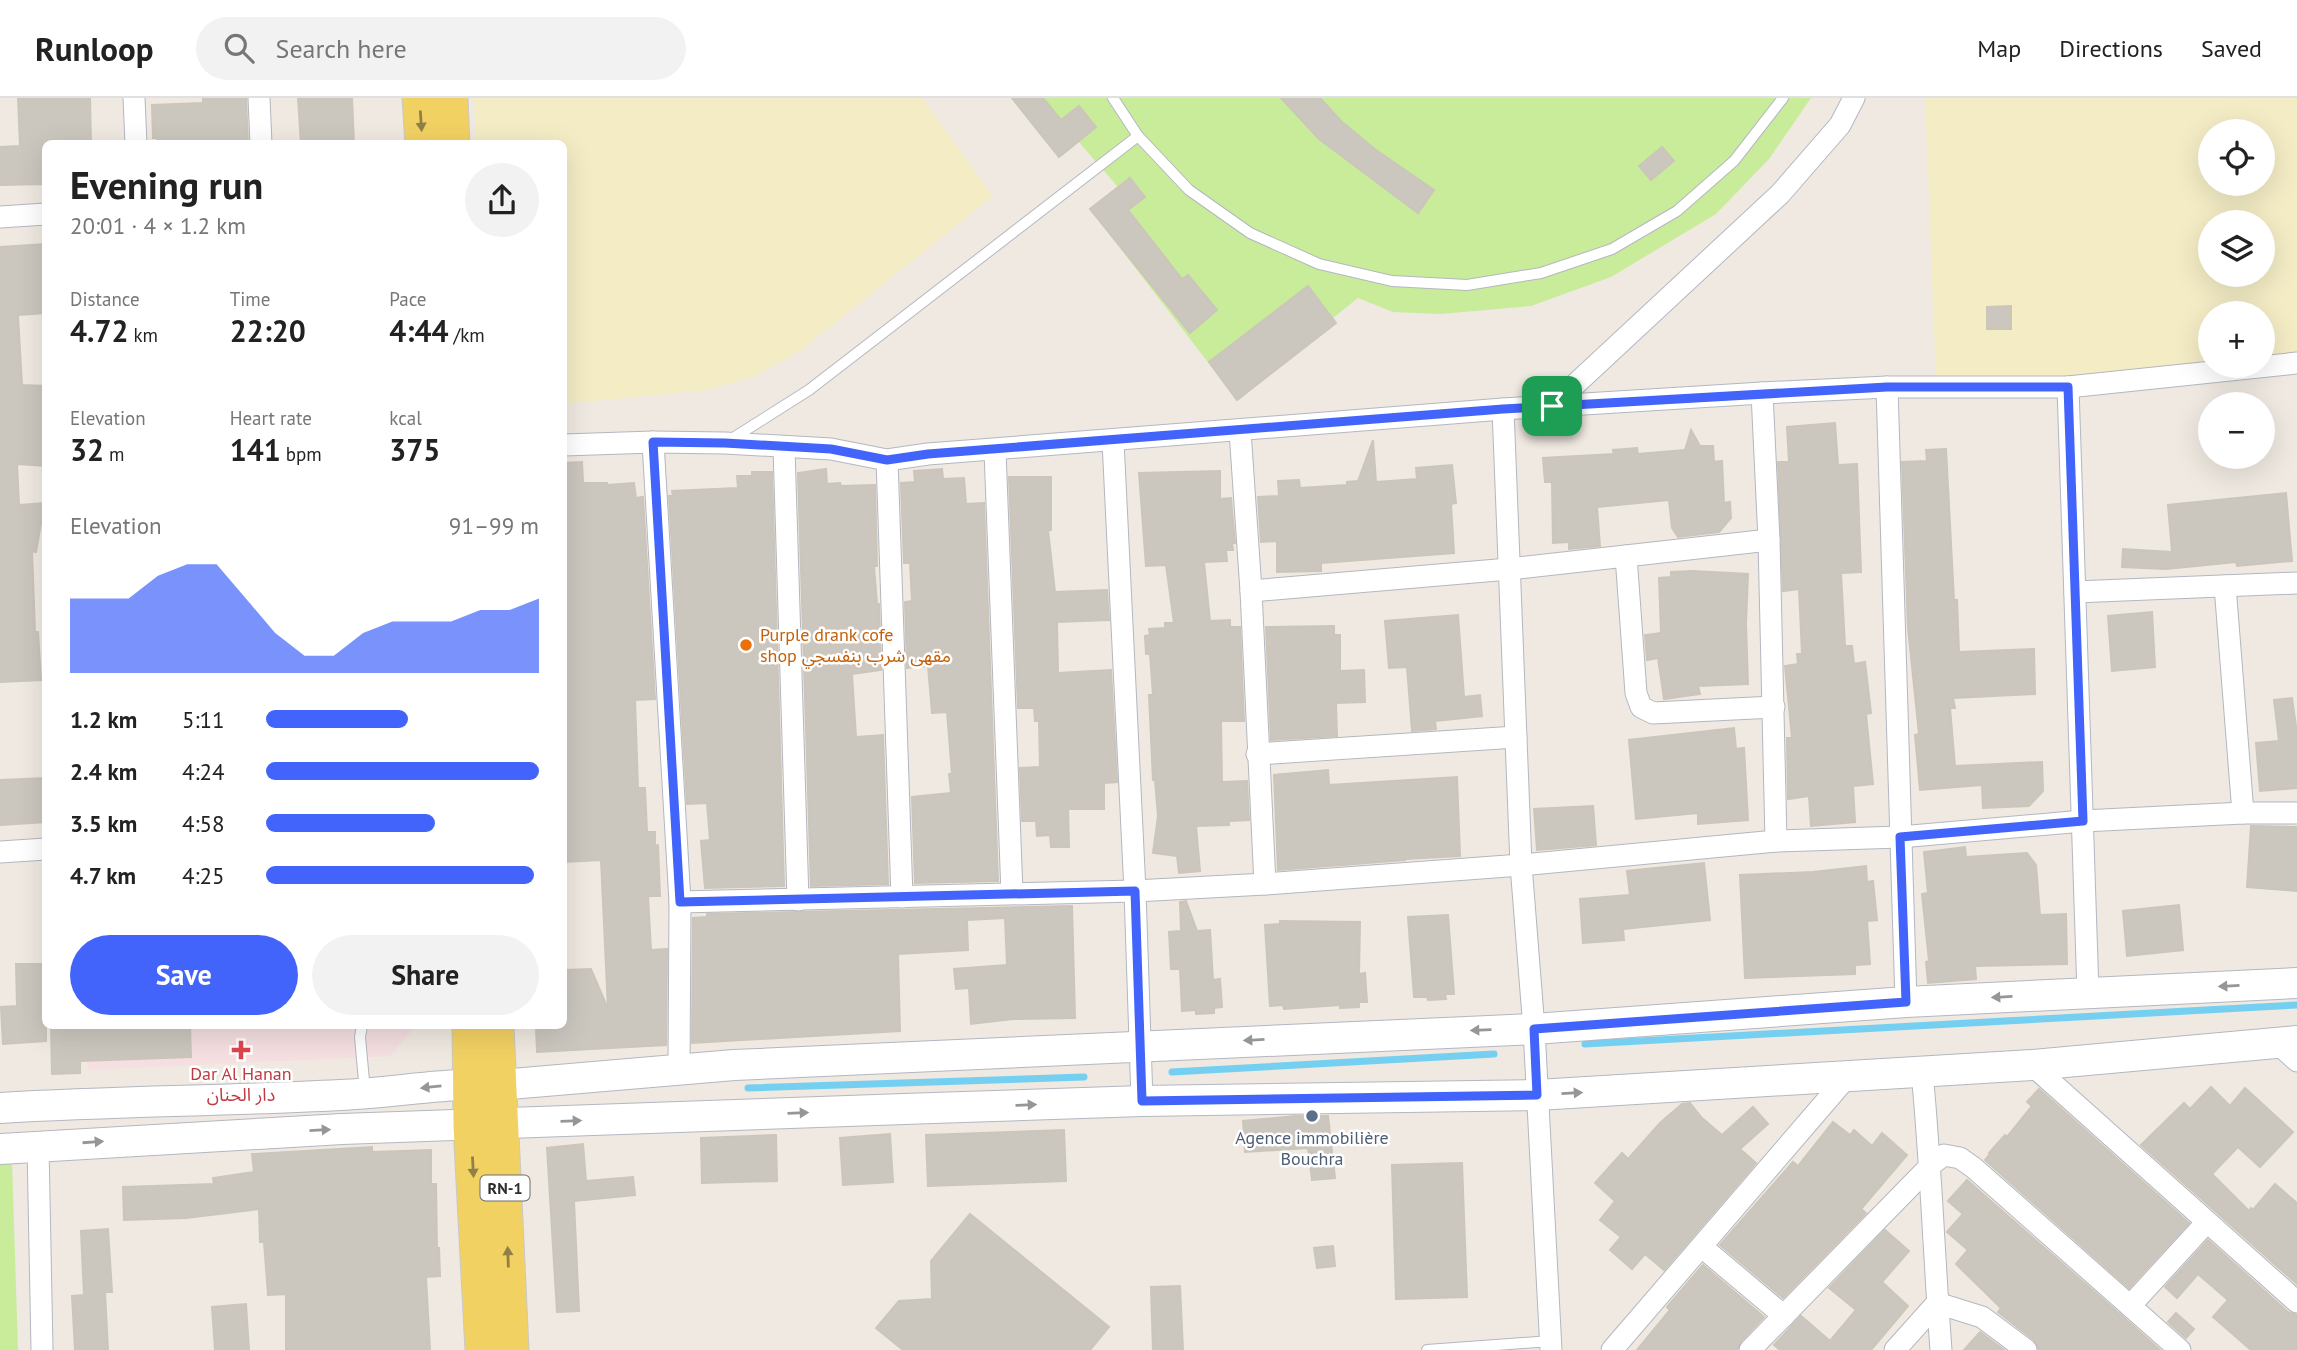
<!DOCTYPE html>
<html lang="en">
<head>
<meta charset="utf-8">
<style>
	body { margin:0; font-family:"PT Sans","Noto Sans Arabic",sans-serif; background:#f2f2f2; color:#222; height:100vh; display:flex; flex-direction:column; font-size:26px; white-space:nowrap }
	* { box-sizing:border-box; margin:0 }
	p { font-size:23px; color:#767676 }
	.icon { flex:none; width:38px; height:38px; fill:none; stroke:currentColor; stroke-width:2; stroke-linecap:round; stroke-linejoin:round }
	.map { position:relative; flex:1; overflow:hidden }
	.drawer { position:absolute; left:42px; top:42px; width:525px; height:889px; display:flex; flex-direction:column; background:#fff; border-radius:10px; box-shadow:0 7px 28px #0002 }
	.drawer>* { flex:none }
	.controls { position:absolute; left:2198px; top:21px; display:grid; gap:14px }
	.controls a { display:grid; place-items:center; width:77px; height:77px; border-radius:50%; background:#fff; box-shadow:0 7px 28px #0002; font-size:35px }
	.pin { position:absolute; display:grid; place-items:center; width:60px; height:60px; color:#fff; margin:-30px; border-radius:14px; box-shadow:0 4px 10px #0006 }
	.round { display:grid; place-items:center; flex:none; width:74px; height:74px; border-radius:37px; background:#f2f2f2 }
	.summary { display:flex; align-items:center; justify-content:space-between; height:119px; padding:0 28px }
	h1 { font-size:38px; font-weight:700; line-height:52px }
	.figures { display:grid; grid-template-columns:repeat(3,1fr); gap:10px; height:119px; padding:7px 28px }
	.figures div { display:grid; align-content:center }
	.figures b { font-size:30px; font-weight:700 }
	.figures small { font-size:19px; font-weight:400 }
	.figures p { font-size:19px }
	.chart { height:196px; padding:14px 28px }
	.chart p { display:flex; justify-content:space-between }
	.chart svg { width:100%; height:126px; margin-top:7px; fill:#4264fb; opacity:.7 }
	.primary-button { display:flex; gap:14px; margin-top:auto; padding:14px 28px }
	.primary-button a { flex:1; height:80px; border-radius:42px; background:#4264fb; color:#fff; font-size:28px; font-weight:700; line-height:80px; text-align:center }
	.primary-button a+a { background:#f2f2f2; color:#222 }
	ul { padding:0 28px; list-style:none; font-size:23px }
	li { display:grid; grid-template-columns:112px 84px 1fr; align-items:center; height:52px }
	li i { height:18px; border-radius:9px; background:#4264fb }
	header { display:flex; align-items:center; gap:42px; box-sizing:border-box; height:98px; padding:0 35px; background:#fff; border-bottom:2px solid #e0e0e0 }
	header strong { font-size:33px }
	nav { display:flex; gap:38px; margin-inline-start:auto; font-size:24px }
	.search { width:490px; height:63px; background:#f2f2f2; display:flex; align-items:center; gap:18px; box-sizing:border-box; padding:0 24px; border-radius:38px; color:#767676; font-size:26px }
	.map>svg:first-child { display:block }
	.medical { fill:#f5dfe0 }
	.sand { fill:#f3ecc5; fill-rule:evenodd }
	.pitch { fill:#c9ec9a }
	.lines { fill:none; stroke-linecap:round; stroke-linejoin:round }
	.stream { stroke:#75cff0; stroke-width:7 }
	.building { fill:#cbc7bf; stroke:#cbc5ba; stroke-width:2 }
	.lane-casing { stroke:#b4b7c1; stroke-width:12 }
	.street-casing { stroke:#b4b7c1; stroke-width:23 }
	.secondary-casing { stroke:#b4b7c1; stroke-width:32 }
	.primary-casing { stroke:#c9c9c9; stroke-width:35 }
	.lane { stroke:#fff; stroke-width:10 }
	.street { stroke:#fff; stroke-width:21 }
	.secondary { stroke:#fff; stroke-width:30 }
	.primary { stroke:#f2d163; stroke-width:33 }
	.oneway { fill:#908048 }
	.oneway2 { fill:#969696 }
	.route-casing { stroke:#fff; stroke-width:14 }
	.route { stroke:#4264fb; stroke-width:9 }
	.food-dot { fill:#e8710a; stroke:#fff; stroke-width:2.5 }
	.health-dot { fill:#e0444e; stroke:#fff; stroke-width:2.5 }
	.service-dot { fill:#5c6f8a; stroke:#fff; stroke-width:2.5 }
	.labels { text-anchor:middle; stroke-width:5; stroke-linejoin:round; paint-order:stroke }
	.shield { fill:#fff; stroke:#6d6d6d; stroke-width:2 }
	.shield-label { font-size:16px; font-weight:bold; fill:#2e2e2e }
	.food-label { font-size:18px; fill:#c56008; stroke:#fff; text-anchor:start }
	.health-label { font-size:18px; fill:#be3a42; stroke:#fff }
	.service-label { font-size:18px; fill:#4e5e75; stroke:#fff }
</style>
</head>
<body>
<header>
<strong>Runloop</strong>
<div class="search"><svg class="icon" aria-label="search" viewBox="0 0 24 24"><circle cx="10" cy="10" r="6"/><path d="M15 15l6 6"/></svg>Search here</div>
<nav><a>Map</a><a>Directions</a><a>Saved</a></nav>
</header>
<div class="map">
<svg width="2297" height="1252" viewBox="0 0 2297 1252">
	<rect width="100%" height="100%" fill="#efe9e1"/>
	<!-- medical -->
	<polygon class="medical" points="86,928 416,928 390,958 88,972"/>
	<!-- sand -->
	<g class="sand">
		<polygon points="474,0 922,0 993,98 800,253 753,279 708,292 564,306 564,46 476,45"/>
		<path d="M1925 0H2297V267L1936 284ZM2210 33H2263V86H2210ZM2210 124H2263V177H2210ZM2210 215H2263V268H2210Z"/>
	</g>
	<!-- pitch -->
	<g class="pitch">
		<polygon points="1012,0 1811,0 1769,61 1716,116 1611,179 1531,208 1441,216 1393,214 1358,200 1333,220 1336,225 1237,302 1090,111 1118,89 1078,43 1059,59"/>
		<polygon points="12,1064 18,1252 0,1252 0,1065"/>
	</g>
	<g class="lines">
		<!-- stream -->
		<g class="stream">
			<polyline points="1585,946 2297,907"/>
			<polyline points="1172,974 1494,956"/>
			<polyline points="748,990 1084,979"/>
		</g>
	</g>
	<!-- building -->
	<g class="building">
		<polygon points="18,0 90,0 91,46 46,46 46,86 0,87 0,49 20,48"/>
		<polygon points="203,0 246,0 248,46 157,46 157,40 153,40 152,7 203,5"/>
		<polygon points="298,0 352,0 354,46 301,46"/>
		<polygon points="1012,0 1043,0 1061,22 1079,8 1096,29 1059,59"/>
		<polygon points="1281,0 1320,0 1342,24 1376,52 1434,92 1418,115 1319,41"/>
		<polygon points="1662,49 1674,63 1651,82 1639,68"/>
		<polygon points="1130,80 1145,99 1128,112 1182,181 1188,177 1217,212 1190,235 1090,111"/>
		<polygon points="46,146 45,215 18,217 22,287 46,288 46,368 17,366 19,407 46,405 46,424 41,425 36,454 32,453 35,534 38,534 41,582 0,584 0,149"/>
		<polygon points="1308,188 1336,225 1237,302 1209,264"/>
		<polygon points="2011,208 2011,231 1987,231 1987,209"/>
		<polygon points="1835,325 1838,367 1857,366 1861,474 1841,475 1845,548 1852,548 1854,566 1865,564 1871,615 1866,616 1873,686 1853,688 1855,724 1811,728 1809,698 1788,701 1787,640 1792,640 1785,568 1798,566 1797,556 1802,556 1799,491 1783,493 1778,364 1789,364 1787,329"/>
		<polygon points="1691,332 1700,348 1713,348 1714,364 1722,363 1724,405 1730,404 1731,420 1719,434 1678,439 1672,430 1669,402 1597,409 1600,448 1569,451 1569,444 1553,445 1552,384 1545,384 1543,360 1614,356 1613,352 1637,350 1638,356 1685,352"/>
		<polygon points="1373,342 1376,384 1417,381 1416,370 1452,367 1456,405 1451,406 1454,455 1321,465 1321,473 1277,474 1277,443 1261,444 1258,399 1279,398 1278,383 1299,382 1300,390 1347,387 1347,384 1358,383"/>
		<polygon points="1946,351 1954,502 1957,502 1959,554 2034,551 2035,596 1953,600 1955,610 1950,610 1955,668 2042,664 2043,693 2029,708 1983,710 1982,687 1920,692 1915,637 1919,636 1908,530 1902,364 1927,363 1926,352"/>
		<polygon points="582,364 583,385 607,385 607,387 634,385 636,400 643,399 655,601 635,602 638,690 645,690 647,734 655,734 655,748 658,747 660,798 648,798 651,852 667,851 666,947 537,954 536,928 564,928 564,872 591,871 608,911 601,762 564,764 564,365"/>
		<polygon points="826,371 827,386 840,385 841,388 875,387 877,468 874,468 877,506 879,506 881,572 852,576 856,639 883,637 888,786 811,788 798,375"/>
		<polygon points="942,371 943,381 964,380 966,406 984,405 998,783 915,785 912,699 951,695 949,676 952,676 947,614 932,615 928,568 907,570 905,504 912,503 910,465 904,465 901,385 915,384 914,373"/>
		<polygon points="1220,373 1220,401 1231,400 1235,445 1232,445 1233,452 1226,452 1227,463 1204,464 1210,523 1230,522 1230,529 1240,529 1244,623 1221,623 1222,684 1247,683 1249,722 1229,723 1229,727 1196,728 1200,773 1179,775 1177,758 1153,755 1158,718 1155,682 1153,682 1149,597 1153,597 1150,556 1146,556 1145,538 1150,537 1149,531 1165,530 1165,525 1174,525 1166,467 1146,468 1139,375"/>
		<polygon points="752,374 772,374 784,788 705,790 701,743 710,742 707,705 687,706 669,398 673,398 672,393 738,390 737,378 752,378"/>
		<polygon points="1009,379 1051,379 1051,432 1048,432 1055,494 1107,492 1109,522 1057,524 1058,575 1111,572 1117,684 1104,685 1104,711 1068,711 1069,749 1051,749 1050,737 1037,738 1036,723 1022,723 1020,670 1040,669 1039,623 1035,623 1034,610 1018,610"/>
		<polygon points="2286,395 2292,463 2237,468 2236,464 2166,471 2122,469 2123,451 2172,454 2168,407"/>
		<polygon points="1693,473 1748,476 1746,526 1748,586 1698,588 1700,596 1664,601 1658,560 1647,562 1645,537 1661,535 1659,480 1671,479 1671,474"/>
		<polygon points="2152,514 2155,569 2112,573 2108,518"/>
		<polygon points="1458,517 1464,599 1480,597 1482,618 1435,623 1436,631 1412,633 1407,569 1389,570 1385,523"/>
		<polygon points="1334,528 1334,537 1340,537 1340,573 1364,572 1365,604 1336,605 1337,638 1271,642 1266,529"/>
		<polygon points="2292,600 2297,635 2297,690 2260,693 2256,645 2279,643 2274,602"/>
		<polygon points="1734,630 1736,651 1744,650 1748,722 1698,726 1698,715 1636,721 1629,642"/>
		<polygon points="1328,672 1329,687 1457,679 1460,758 1405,761 1405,762 1278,772 1274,677"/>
		<polygon points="46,680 46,724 0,727 0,682"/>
		<polygon points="1593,708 1596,747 1537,752 1534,711"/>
		<polygon points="2251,728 2297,729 2297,793 2247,789"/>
		<polygon points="1965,749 1966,759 2027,755 2036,767 2040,817 2066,816 2067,866 1975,868 1976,881 1928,885 1926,864 1929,863 1922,796 1928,795 1924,754"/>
		<polygon points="1704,765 1710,822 1623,831 1624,842 1583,845 1580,801 1630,797 1627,773"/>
		<polygon points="1866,768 1867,784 1873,783 1877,822 1867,823 1870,866 1855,867 1855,876 1745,880 1740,777 1813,774"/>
		<polygon points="1186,803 1197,833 1210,832 1213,882 1220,881 1222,909 1214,910 1214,915 1196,916 1196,912 1182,913 1180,871 1171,871 1169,834 1181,833 1180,804"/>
		<polygon points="2179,807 2183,852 2127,858 2123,813"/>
		<polygon points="1072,808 1075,920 1013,921 971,926 969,890 956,891 954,871 1007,867 1005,820 967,822 968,852 898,856 900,933 692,945 693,820 707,819 707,816"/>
		<polygon points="1448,817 1454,896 1445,896 1446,901 1428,902 1427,899 1414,899 1408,819"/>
		<polygon points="1280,823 1360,824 1359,876 1365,875 1367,904 1359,904 1359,909 1340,910 1340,907 1284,911 1283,907 1270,908 1265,827 1280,826"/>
		<polygon points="16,866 46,866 46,943 3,946 1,909 17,908"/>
		<polygon points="51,928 190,928 191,959 80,963 80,975 52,976"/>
		<polygon points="2211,989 2230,1008 2245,990 2293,1034 2260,1069 2238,1049 2212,1076 2249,1113 2251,1110 2253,1112 2275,1086 2297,1105 2297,1186 2141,1047 2184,1005 2190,1011"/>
		<polygon points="2039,991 2189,1125 2129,1190 1985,1062 1990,1056 1989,1055 2005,1037 2007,1039 2032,1008 2027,1004"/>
		<polygon points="1690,1005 1702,1020 1722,1037 1753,1009 1768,1026 1740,1051 1756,1065 1664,1172 1645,1156 1632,1171 1610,1152 1621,1139 1600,1122 1615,1103 1595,1085 1622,1055 1628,1061 1660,1025 1682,1006"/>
		<polygon points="1296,1018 1328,1018 1335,1080 1312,1082 1308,1050 1245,1054 1243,1023"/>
		<polygon points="1833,1024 1850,1037 1854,1032 1872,1048 1882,1035 1907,1057 1861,1111 1866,1115 1783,1200 1720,1147 1793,1064 1798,1068"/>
		<polygon points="1064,1032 1066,1083 928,1088 926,1037"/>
		<polygon points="890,1036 893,1084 843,1087 840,1040"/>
		<polygon points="776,1037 777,1083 702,1085 701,1040"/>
		<polygon points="583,1046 586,1083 633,1079 635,1097 574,1103 579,1213 557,1214 547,1050"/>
		<polygon points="372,1049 372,1054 431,1052 431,1086 436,1086 437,1150 439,1150 440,1178 426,1179 430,1252 286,1252 286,1196 268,1197 264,1144 260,1144 259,1111 186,1120 124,1122 123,1089 214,1086 213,1080 254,1074 252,1056"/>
		<polygon points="1462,1065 1467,1199 1396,1201 1392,1067"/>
		<polygon points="1967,1082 2122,1218 2160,1252 2039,1252 2034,1242 1998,1214 2001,1210 1956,1166 1968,1152 1947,1134 1963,1116 1948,1103"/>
		<polygon points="970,1116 1109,1229 1090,1252 903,1252 876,1230 899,1203 932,1201 931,1163"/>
		<polygon points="108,1131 112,1194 105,1194 108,1252 75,1252 72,1198 84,1197 81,1133"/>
		<polygon points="1885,1132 1909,1153 1882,1184 1908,1208 1871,1252 1780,1252 1774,1247 1801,1218 1830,1243 1856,1212 1829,1190"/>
		<polygon points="2208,1142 2288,1214 2297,1217 2297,1252 2251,1252 2213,1219 2228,1202 2198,1176 2177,1200 2165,1189"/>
		<polygon points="1333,1148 1335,1168 1317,1170 1314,1150"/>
		<polygon points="1703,1167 1764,1219 1741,1243 1737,1252 1637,1252 1670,1212 1667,1209"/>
		<polygon points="1180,1188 1183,1252 1153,1252 1151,1189"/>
		<polygon points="246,1206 249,1252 215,1252 212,1209"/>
		<polygon points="2176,1215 2194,1231 2186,1240 2168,1224"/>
		<polygon points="1980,1234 2004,1252 1964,1252"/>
	</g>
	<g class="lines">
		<defs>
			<g id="lane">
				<polyline points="1113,0 1138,38 1189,92 1250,135 1319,166 1392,183 1467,187 1541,175 1612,151 1677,113 1734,63 1783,0"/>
				<polyline points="730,342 809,292 1138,38"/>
				<polyline points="362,928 360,939 365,994"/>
				<polyline points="1427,1252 1551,1243"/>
			</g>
			<g id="street">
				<polyline points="134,0 136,46"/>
				<polyline points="259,0 261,46"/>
				<polyline points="0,119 46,116"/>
				<polyline points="1887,289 1906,904"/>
				<polyline points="2068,289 2297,265"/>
				<polyline points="1762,295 1769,442 1776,743"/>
				<polyline points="1552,308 1780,96 1840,27 1854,0"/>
				<polyline points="1503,311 1521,767 1534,931 1551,1252"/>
				<polyline points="1240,333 1251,493 1265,786"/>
				<polyline points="1113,343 1135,793 1142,1003"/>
				<polyline points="653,344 680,804 679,971"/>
				<polyline points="564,347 653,344 725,345 831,351 887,362 928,356 1503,311 1762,295 1887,289 2068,289 2088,895"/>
				<polyline points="784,350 798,802"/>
				<polyline points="995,353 1012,795"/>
				<polyline points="887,362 902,799"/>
				<polyline points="1626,458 1636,595 1641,609 1653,615 1774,609"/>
				<polyline points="2225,488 2243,715"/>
				<polyline points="1251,493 1509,471 1769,442"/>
				<polyline points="2075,494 2297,485"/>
				<polyline points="1257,656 1516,639"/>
				<polyline points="0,754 46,751"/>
				<polyline points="680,804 1135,793 1265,786 1521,767 1776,743 1900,739 2083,723 2243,715 2297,715"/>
				<polyline points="2276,944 2297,963"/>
				<polyline points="2032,967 2297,1204"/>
				<path d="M1922 974C1931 1067 1934 1159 1941 1252"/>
				<polyline points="38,1048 42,1252"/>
				<polyline points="1702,1149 1784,1218"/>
				<polyline points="2130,1208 2206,1125"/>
				<polyline points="1612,1252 1847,979"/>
				<polyline points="1750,1252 1931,1067 1944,1057 1960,1060 1974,1070 2180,1252"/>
				<polyline points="1895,1252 1937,1205 1982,1219 2026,1252"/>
			</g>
			<g id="secondary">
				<path d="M0 1010C113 1003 227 1003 340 997 394 995 446 984 499 987L734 967 1534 931 1906 904 2297 885"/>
				<polyline points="0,1051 342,1031 933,1010 1142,1003 1537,997 2032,967 2297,943"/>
			</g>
			<g id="primary">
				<polyline points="419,0 422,46"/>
				<polyline points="451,0 453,46"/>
				<polyline points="469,928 470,1027 482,1252"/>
				<polyline points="497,928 512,1252"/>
			</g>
		</defs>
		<!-- lane casing -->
		<use href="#lane" class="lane-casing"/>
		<!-- street casing -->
		<use href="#street" class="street-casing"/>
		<!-- secondary casing -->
		<use href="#secondary" class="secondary-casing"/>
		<!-- primary casing -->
		<use href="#primary" class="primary-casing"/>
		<!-- lane -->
		<use href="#lane" class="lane"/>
		<!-- street -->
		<use href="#street" class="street"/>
		<!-- secondary -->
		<use href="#secondary" class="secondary"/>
		<!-- primary -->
		<use href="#primary" class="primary"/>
	</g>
	<!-- one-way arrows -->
	<defs><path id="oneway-solid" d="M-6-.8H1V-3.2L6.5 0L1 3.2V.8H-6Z" transform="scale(1.75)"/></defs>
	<g class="oneway">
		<use href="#oneway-solid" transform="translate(421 23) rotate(86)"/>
		<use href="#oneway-solid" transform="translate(473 1069) rotate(87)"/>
		<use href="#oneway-solid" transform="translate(508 1159) rotate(-92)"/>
	</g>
	<g class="oneway2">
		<use href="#oneway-solid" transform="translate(2229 888) rotate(177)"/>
		<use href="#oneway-solid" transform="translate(2002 899) rotate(177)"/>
		<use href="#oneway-solid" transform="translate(1481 932) rotate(178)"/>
		<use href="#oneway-solid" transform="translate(1254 942) rotate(177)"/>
		<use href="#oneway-solid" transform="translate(431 989) rotate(174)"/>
		<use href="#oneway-solid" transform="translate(1572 995) rotate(-3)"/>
		<use href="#oneway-solid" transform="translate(1026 1007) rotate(-2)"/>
		<use href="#oneway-solid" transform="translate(798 1015) rotate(-2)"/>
		<use href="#oneway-solid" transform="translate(571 1023) rotate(-2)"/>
		<use href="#oneway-solid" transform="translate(320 1032) rotate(-3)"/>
		<use href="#oneway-solid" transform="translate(93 1044) rotate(-4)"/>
	</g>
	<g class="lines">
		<defs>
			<polygon id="route" points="1887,289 2068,289 2083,723 1900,739 1906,904 1534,931 1537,997 1142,1003 1135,793 680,804 653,344 725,345 831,351 887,362 928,356 1503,311"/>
		</defs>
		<!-- route casing -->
		<use href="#route" class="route-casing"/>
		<!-- route -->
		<use href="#route" class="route"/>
	</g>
	<!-- markers -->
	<circle class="food-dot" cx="746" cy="547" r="7"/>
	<path class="health-dot" d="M237.5 941.5h7v7h7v7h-7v7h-7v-7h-7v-7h7z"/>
	<circle class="service-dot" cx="1312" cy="1018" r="7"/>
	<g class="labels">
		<!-- shield labels -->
		<rect class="shield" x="480.5" y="1077.5" width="49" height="25" rx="5"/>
		<g class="shield-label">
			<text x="505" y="1096">RN-1</text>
		</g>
		<!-- food labels -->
		<g class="food-label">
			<text x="760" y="543">Purple drank cofe<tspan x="760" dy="21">shop مقهى شرب بنفسجي</tspan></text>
		</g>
		<!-- health labels -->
		<g class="health-label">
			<text x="241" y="982">Dar Al Hanan<tspan x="241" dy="21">دار الحنان</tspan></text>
		</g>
		<!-- service labels -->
		<g class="service-label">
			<text x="1312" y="1046">Agence immobilière<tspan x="1312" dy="21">Bouchra</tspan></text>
		</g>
	</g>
</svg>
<div class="controls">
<a><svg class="icon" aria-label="locate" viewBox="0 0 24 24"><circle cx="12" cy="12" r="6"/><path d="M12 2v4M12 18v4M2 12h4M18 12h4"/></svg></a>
<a><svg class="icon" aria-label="layers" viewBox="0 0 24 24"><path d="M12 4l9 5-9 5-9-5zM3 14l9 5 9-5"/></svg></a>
<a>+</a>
<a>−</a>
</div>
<div class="pin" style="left:1552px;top:308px;background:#1e9e55"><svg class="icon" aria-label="arrive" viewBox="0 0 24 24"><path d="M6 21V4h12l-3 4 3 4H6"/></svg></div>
<section class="drawer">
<div class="summary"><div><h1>Evening run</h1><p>20:01 · 4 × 1.2 km</p></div><a class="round"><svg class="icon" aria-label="share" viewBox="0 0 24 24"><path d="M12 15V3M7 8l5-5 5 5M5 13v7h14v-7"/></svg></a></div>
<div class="figures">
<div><p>Distance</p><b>4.72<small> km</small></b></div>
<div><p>Time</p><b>22:20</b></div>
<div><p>Pace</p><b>4:44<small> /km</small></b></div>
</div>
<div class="figures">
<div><p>Elevation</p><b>32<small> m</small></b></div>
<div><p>Heart rate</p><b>141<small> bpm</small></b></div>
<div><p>kcal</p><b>375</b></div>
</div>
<div class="chart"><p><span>Elevation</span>91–99 m</p>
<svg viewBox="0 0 160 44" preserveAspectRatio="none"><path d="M0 44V18L10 18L20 18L30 10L40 6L50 6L60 18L70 30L80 38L90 38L100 30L110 26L120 26L130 26L140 22L150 22L160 18V44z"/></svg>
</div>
<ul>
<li><b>1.2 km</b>5:11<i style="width:52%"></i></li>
<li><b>2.4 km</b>4:24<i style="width:100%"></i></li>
<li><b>3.5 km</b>4:58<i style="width:62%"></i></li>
<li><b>4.7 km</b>4:25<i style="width:98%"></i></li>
</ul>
<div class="primary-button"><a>Save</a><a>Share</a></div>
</section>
</div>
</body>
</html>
